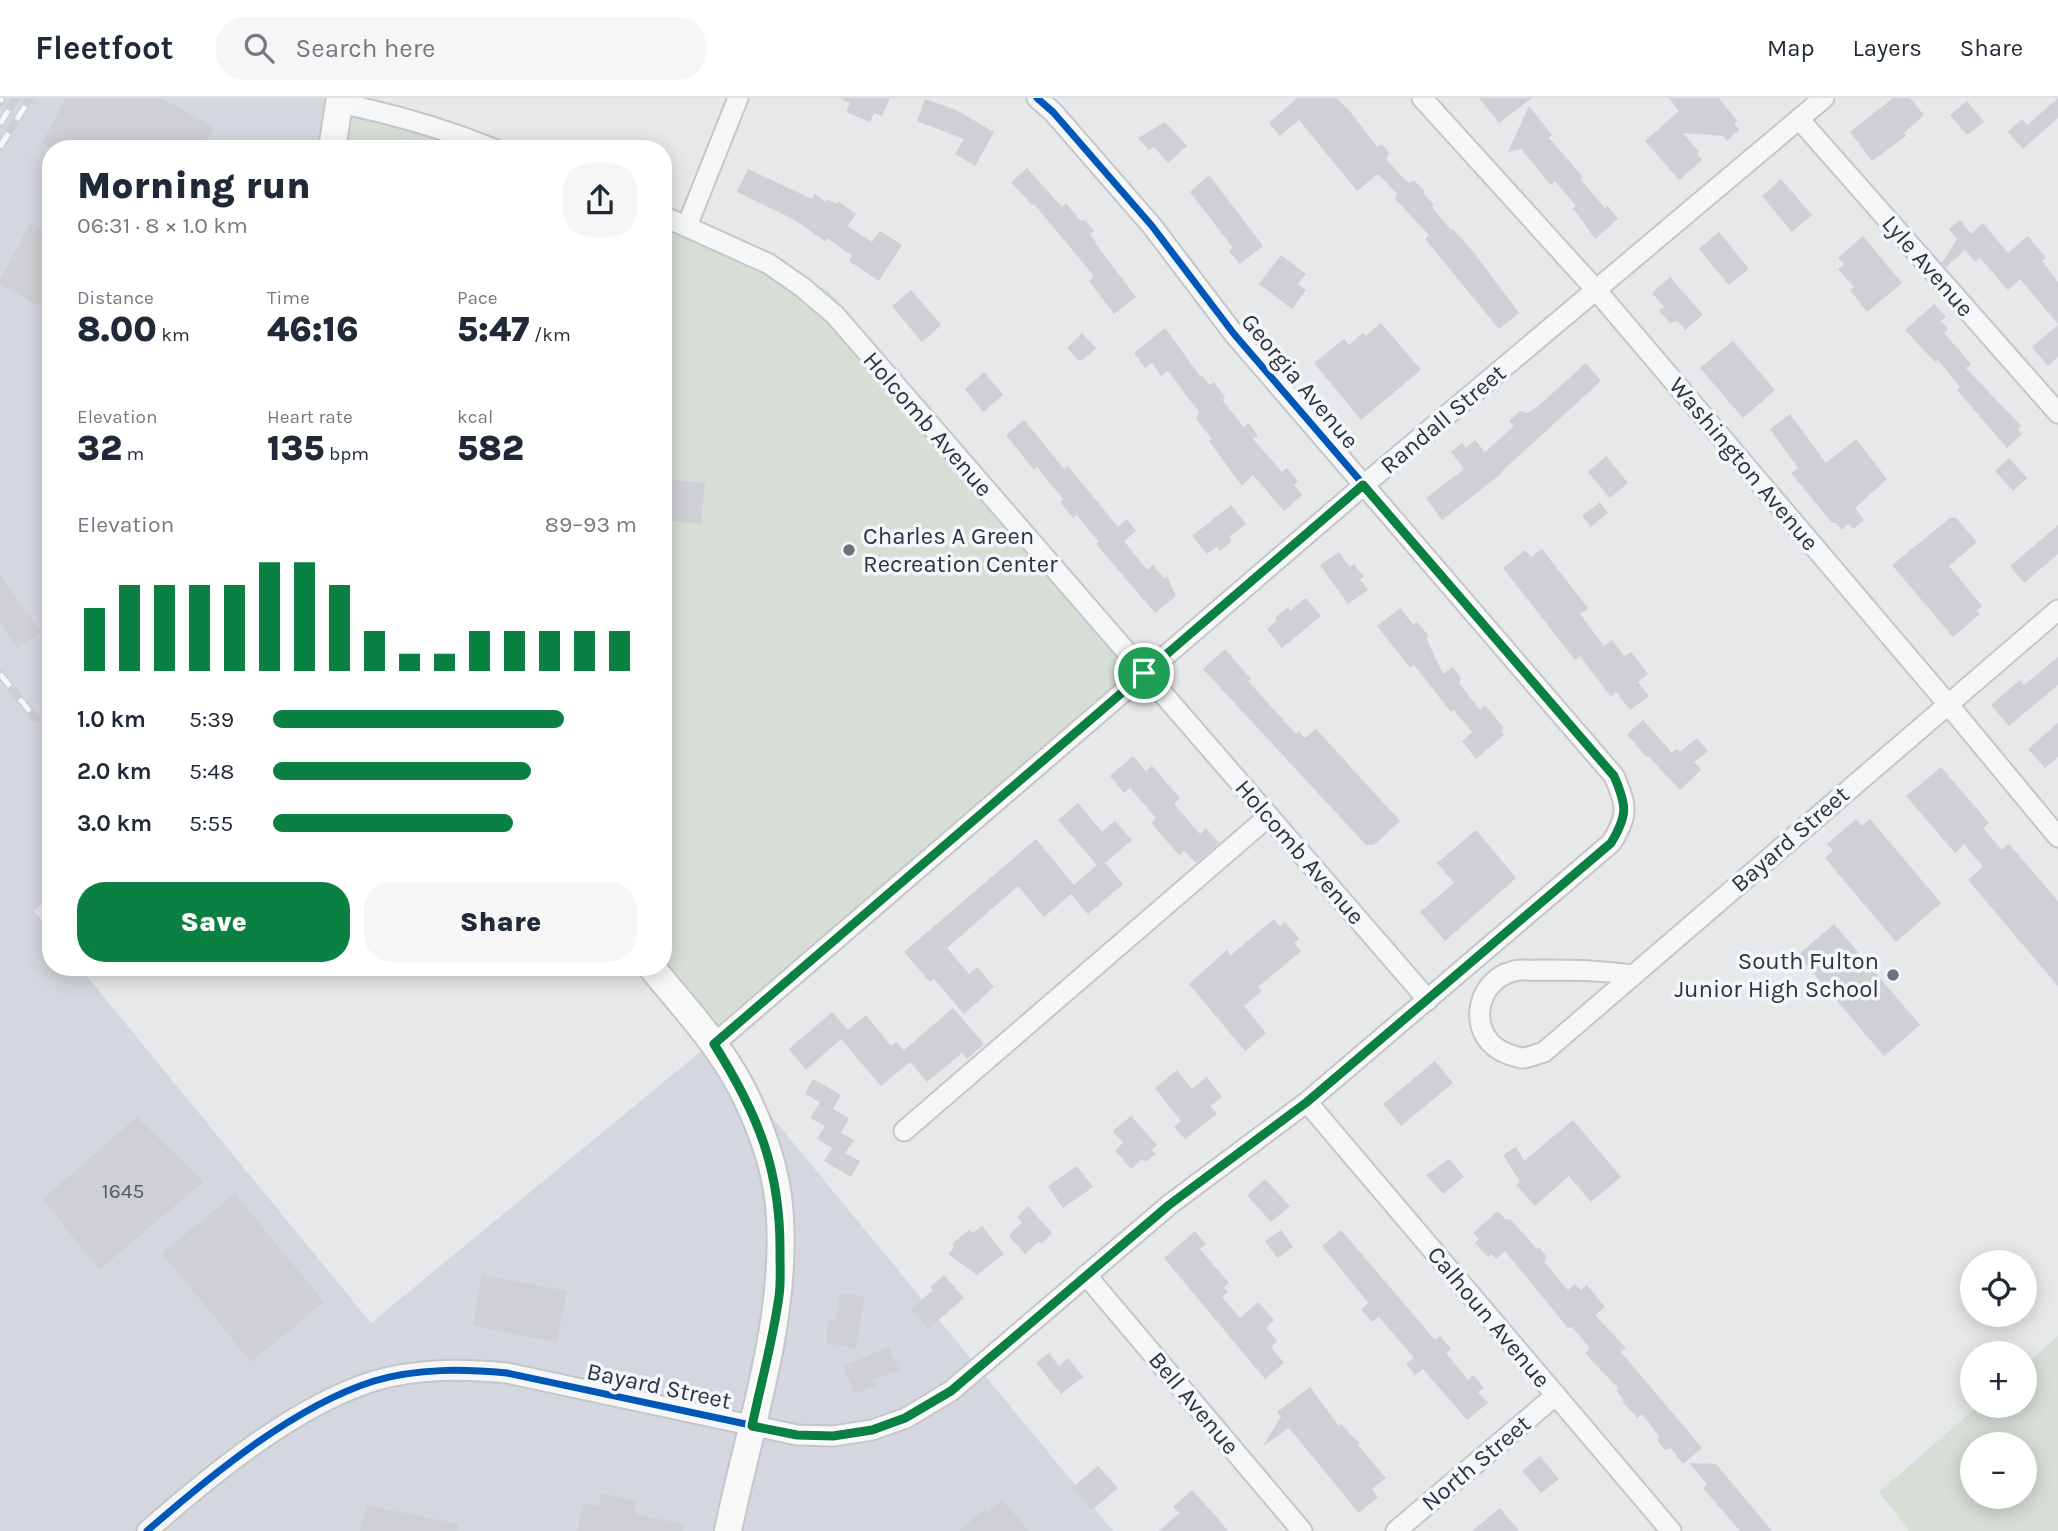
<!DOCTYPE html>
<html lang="en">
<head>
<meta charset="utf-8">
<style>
	body { margin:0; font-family:Karla,sans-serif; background:#f6f6f7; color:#1f2937; height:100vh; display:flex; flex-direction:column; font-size:26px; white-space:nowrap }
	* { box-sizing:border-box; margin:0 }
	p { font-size:23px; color:#747a83 }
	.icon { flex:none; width:38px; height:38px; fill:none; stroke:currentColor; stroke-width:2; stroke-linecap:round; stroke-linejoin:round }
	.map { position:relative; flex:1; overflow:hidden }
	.panel { position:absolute; left:42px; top:42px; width:630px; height:836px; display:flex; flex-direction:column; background:#fff; border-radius:28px; box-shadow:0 4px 18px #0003 }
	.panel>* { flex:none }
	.buttons { position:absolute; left:1960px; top:1152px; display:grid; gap:14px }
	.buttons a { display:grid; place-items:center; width:77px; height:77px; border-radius:50%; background:#fff; box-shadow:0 4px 18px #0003; font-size:35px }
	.pin { position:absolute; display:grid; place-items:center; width:60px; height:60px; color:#fff; margin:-30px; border:4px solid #fff; border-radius:50%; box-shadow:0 2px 7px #0007 }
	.round { display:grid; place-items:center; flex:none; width:74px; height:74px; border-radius:28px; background:#f6f6f7 }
	.head { display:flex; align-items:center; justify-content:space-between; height:119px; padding:0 35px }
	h1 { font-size:38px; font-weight:800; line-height:52px }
	.stats { display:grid; grid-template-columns:repeat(3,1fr); gap:10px; height:119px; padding:7px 35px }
	.stats div { display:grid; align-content:center }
	.stats b { font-size:35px; font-weight:800 }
	.stats small { font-size:19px; font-weight:400 }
	.stats p { font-size:19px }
	.chart { height:196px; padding:14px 35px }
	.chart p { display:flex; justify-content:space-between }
	.chart svg { width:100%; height:126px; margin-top:7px; stroke:#0b8043; stroke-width:6 }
	.cta { display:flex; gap:14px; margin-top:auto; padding:14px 35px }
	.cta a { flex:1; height:80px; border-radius:28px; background:#0b8043; color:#fff; font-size:28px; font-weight:800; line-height:80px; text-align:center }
	.cta a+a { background:#f6f6f7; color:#1f2937 }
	ul { padding:0 35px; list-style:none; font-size:23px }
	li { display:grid; grid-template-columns:112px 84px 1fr; align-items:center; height:52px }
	li i { height:18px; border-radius:9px; background:#0b8043 }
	header { display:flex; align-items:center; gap:42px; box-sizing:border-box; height:98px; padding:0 35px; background:#fff; border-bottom:2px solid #e0e1e3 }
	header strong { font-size:33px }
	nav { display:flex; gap:38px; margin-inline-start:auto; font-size:24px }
	.search { width:490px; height:63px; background:#f6f6f7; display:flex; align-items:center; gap:18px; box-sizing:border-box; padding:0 24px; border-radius:28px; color:#747a83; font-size:26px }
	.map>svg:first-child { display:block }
	.built { fill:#d4d7dd }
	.green { fill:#d6ded6; fill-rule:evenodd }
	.building { fill:#ced0d3 }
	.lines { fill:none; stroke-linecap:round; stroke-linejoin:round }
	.street-casing { stroke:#c4c6c8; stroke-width:23 }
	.secondary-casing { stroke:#c4c6c8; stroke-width:30 }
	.street { stroke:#f5f6f7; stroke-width:19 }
	.secondary { stroke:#f8f8f8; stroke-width:26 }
	.rail-casing { stroke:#cecfd2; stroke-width:8 }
	.rail { stroke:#f4f6f9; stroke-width:5; stroke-dasharray:16; stroke-linecap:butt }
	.cycleway-casing { stroke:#f4f6f9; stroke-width:11 }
	.cycleway { stroke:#0057b8; stroke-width:7 }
	.route-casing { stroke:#fff; stroke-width:14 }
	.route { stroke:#0b8043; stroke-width:9 }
	.poi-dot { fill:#6c737f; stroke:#f4f6f9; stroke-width:2.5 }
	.labels { text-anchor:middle; stroke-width:7; stroke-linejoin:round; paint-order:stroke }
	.number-label { font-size:21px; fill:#545c69 }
	.street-label { font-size:24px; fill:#2b3445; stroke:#f4f6f9 }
	.poi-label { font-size:24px; fill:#2b3445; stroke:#f4f6f9; text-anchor:start }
</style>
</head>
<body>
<header>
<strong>Fleetfoot</strong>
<div class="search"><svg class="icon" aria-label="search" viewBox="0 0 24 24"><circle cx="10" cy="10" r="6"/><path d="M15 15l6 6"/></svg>Search here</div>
<nav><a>Map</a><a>Layers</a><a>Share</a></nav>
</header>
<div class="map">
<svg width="2058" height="1433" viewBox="0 0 2058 1433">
	<rect width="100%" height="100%" fill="#e6e8ea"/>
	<!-- built -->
	<polygon class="built" points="0,0 334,0 326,51 51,51 51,799 34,813 51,834 51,870 80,870 371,1225 711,945 1113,1433 0,1433"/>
	<!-- green -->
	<g class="green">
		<polygon points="334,0 476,51 326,51"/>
		<polygon points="663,108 830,194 1132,576 711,945 663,870"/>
		<path d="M2058 1238V1433H1909L1879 1394 1979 1307H2025V1267ZM1972 1346H2025V1398H1972Z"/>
	</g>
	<!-- building -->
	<g class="building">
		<polygon points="66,0 160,0 214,29 202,51 52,51 42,45"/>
		<polygon points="839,0 890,0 882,18 874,15 870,24 846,14 850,5"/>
		<polygon points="1297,0 1336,0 1349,12 1377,49 1382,46 1389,55 1386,61 1404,81 1409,85 1414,82 1425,94 1423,95 1434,107 1432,109 1451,132 1453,131 1471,151 1519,215 1499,231 1425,141 1429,137 1395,101 1397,96 1378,76 1357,93 1299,22 1280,38 1269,25"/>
		<polygon points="1479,0 1532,0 1499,25"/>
		<polygon points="1669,0 1719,0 1737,23 1734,25 1739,32 1727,43 1723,38 1683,35 1699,54 1697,56 1702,62 1679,82 1645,43 1679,13"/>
		<polygon points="1893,0 1910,0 1924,17 1904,35 1906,38 1872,63 1850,34"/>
		<polygon points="2058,0 2058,20 2023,51 2008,34 2022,21 2027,27"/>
		<polygon points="925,1 956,12 994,34 975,68 955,56 964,41 917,23"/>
		<polygon points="1967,3 1984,24 1967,37 1950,17"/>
		<polygon points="1529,8 1552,37 1549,40 1583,79 1580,81 1605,110 1608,108 1618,121 1595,141 1573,110 1576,108 1555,83 1551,87 1521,51 1508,54"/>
		<polygon points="1165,24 1187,48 1168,65 1154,49 1149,52 1138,40"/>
		<polygon points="1027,70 1062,109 1066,105 1081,123 1085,122 1094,133 1090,136 1096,144 1095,145 1136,199 1114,216 1089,183 1094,178 1034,106 1032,107 1011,84"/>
		<polygon points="748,71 812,101 815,96 826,104 828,101 836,106 838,103 856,116 847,128 872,144 880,133 902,147 879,183 849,163 852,158 827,140 825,143 793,121 737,94"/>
		<polygon points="1209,77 1263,148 1240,166 1229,153 1233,150 1190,94"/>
		<polygon points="1781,81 1812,117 1792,134 1762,98"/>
		<polygon points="1960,122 1971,136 1983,125 2008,155 2028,138 2046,160 2042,163 2058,184 2058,226 2020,181 2008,192 1980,160 1975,164 1965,152 1946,169 1942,165 1957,141 1949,131"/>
		<polygon points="30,125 51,136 51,214 0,186 0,182"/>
		<polygon points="1719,134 1749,171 1729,187 1699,151"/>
		<polygon points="1863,138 1902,185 1867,214 1850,192 1854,189 1838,171 1844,166 1838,160"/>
		<polygon points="1281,157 1306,176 1298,186 1306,192 1292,211 1259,186"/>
		<polygon points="1670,179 1703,217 1685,232 1677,223 1670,225 1659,213 1664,209 1652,195"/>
		<polygon points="911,192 941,227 922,244 892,208"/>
		<polygon points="1934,206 1946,219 1941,223 1948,231 1944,235 1971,266 1966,270 2021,328 2017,331 2022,336 2007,350 1957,292 1960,289 1938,262 1935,264 1905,232"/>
		<polygon points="1381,225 1421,272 1361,322 1314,265 1344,241 1349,247 1363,235 1366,238"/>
		<polygon points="2058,227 2058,259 2048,268 2032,249"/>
		<polygon points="1165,230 1200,278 1202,277 1209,287 1214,284 1225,299 1223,303 1238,322 1244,329 1249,325 1258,338 1253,341 1282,374 1287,370 1298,383 1294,387 1302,397 1284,413 1253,377 1242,388 1209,343 1212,341 1196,321 1199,314 1168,273 1161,278 1152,265 1145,270 1134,255"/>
		<polygon points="1082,235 1096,250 1083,262 1078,262 1067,250"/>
		<polygon points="1733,243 1775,292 1743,320 1700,270"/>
		<polygon points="1586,265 1601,283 1501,374 1502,375 1442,422 1426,400 1464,371 1451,354 1462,345 1466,350 1475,342 1485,354 1514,328 1509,323 1520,313 1527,315 1536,310"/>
		<polygon points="984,274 1003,297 983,314 965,291"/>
		<polygon points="1790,316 1826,365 1856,341 1887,381 1855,410 1864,422 1853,431 1848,426 1842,432 1836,425 1832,425 1791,375 1798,370 1770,331"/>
		<polygon points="1024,322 1064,371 1068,368 1118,429 1127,421 1136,433 1124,443 1147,472 1153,467 1164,480 1167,478 1176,498 1155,515 1096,446 1099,444 1077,417 1073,420 1060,404 1063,401 1037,369 1034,372 1006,337"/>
		<polygon points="1606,358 1628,385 1610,400 1588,374"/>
		<polygon points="2009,360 2027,380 2013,393 1995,373"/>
		<polygon points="668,381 705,385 701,426 664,422"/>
		<polygon points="1600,404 1608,415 1591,429 1582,418"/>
		<polygon points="1231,407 1246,426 1230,438 1231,444 1220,453 1217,449 1207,456 1192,438"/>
		<polygon points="1950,420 1956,420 1977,444 1949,468 1982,508 1976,513 1980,516 1953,539 1892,467"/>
		<polygon points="2058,427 2058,456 2024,485 2010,468"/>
		<polygon points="1542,451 1588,510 1580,516 1604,548 1612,542 1624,558 1631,554 1648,576 1638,584 1649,598 1630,612 1616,594 1611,599 1580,558 1575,562 1503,470 1525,452 1531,459"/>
		<polygon points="1339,454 1350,469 1354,466 1364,479 1360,481 1368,492 1348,506 1320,467"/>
		<polygon points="0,477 41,534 17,550 0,525"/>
		<polygon points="1306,500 1321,518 1282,550 1267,531 1277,522 1275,520 1288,509 1290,513"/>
		<polygon points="1400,510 1413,526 1417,524 1428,537 1427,542 1443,576 1453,569 1461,580 1459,585 1480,612 1485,607 1504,630 1501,633 1504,637 1476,661 1462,643 1472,634 1454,612 1451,614 1414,567 1410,570 1377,528"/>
		<polygon points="1225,551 1251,581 1248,583 1296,636 1299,633 1305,640 1316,631 1400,723 1374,747 1366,747 1203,571"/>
		<polygon points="2058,559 2058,587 2009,628 1991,607 2020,582 2024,587"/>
		<polygon points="1643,622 1672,655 1677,651 1680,654 1697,640 1708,653 1694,664 1701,672 1680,692 1648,658 1646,659 1627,636"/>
		<polygon points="2058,625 2058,659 2045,670 2028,651"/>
		<polygon points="1133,658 1146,673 1152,668 1180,700 1174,706 1200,736 1206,730 1219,745 1196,765 1184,753 1179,757 1151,725 1156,720 1130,690 1124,695 1110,678"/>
		<polygon points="1941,669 1989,725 1983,730 2002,752 2009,746 2058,803 2058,888 1968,782 1983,769 1964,746 1955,755 1906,698"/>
		<polygon points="1078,705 1102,734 1115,723 1132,742 1105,765 1123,786 1088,816 1071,796 1044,819 1018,788 947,850 969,876 977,869 994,889 964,916 934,881 930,884 904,854 1036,741 1074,787 1097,767 1058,722"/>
		<polygon points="1856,721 1862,728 1870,721 1941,805 1896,844 1825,760 1833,753 1827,746"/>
		<polygon points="1476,732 1516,780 1445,843 1420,814 1454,785 1437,765"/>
		<polygon points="1274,821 1280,829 1285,824 1299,841 1294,845 1301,853 1258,889 1262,893 1244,908 1266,935 1245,953 1189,886 1227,852 1231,857"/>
		<polygon points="1834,826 1920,927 1884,958 1798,857"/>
		<polygon points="953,910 984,946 967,961 962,955 927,984 910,964 881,988 841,941 806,972 789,951 832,914 848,932 866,917 891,948 896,944 904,952"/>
		<polygon points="1435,963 1453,985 1401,1028 1383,1006"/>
		<polygon points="1177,972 1192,991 1207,979 1222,999 1210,1008 1217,1016 1185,1041 1174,1029 1181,1023 1155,990"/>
		<polygon points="813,981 841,997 833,1011 849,1020 841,1035 854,1042 845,1055 860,1063 851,1079 824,1063 832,1050 817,1041 825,1028 810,1020 820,1004 805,996"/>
		<polygon points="1131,1018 1157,1047 1152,1052 1156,1056 1147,1063 1141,1062 1131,1071 1115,1052 1123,1045 1113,1033"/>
		<polygon points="137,1019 203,1084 99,1172 43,1101"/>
		<polygon points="1573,1022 1621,1079 1591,1104 1569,1078 1535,1108 1516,1087 1520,1084 1503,1057 1516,1049 1524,1063"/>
		<polygon points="1449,1061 1464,1079 1443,1096 1426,1077"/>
		<polygon points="1077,1068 1093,1089 1063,1110 1048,1088"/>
		<polygon points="1265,1081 1290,1108 1271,1124 1247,1097"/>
		<polygon points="235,1096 324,1204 251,1264 162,1155"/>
		<polygon points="1028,1108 1052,1135 1042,1145 1038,1144 1025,1156 1009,1138 1022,1124 1017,1119"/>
		<polygon points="1498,1113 1505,1121 1510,1121 1537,1151 1539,1149 1547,1159 1544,1164 1568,1192 1575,1186 1581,1192 1587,1187 1605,1209 1595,1217 1626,1250 1621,1254 1702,1350 1683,1366 1671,1350 1665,1352 1658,1343 1659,1338 1642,1316 1637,1320 1622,1303 1624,1302 1616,1292 1618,1290 1585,1255 1590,1250 1572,1229 1568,1230 1505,1153 1496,1161 1491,1156 1488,1159 1475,1145 1479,1141 1473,1135"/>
		<polygon points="982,1128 1004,1156 977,1177 948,1156 953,1151 953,1145 969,1132 973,1135"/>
		<polygon points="1281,1132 1293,1149 1277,1160 1265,1143"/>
		<polygon points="1341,1132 1435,1242 1440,1238 1451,1251 1446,1255 1468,1282 1473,1277 1484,1290 1478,1294 1488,1305 1467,1322 1423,1271 1415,1277 1406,1266 1414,1260 1379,1219 1372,1224 1361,1211 1368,1206 1366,1202 1322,1148"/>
		<polygon points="1195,1133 1206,1146 1200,1151 1229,1185 1224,1189 1228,1194 1222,1199 1240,1220 1258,1204 1274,1222 1266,1230 1277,1243 1271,1249 1284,1265 1265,1281 1164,1160"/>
		<polygon points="482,1177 567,1193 557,1244 473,1228"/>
		<polygon points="944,1177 964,1200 928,1231 911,1211 933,1192 930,1189"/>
		<polygon points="840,1195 864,1199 856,1250 826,1245 829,1221 836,1222"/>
		<polygon points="889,1249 899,1272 873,1282 876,1287 855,1296 843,1268"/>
		<polygon points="1049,1255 1059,1268 1068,1260 1083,1279 1061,1296 1036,1265"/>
		<polygon points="1310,1289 1339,1328 1341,1326 1360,1346 1358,1347 1386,1380 1372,1391 1378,1399 1359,1415 1289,1330 1263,1348 1281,1319 1277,1314"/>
		<polygon points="1540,1358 1559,1381 1541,1395 1522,1373"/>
		<polygon points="1689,1365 1716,1366 1772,1433 1740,1433 1703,1390 1707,1386"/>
		<polygon points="1098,1368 1118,1390 1092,1412 1072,1390"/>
		<polygon points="1192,1392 1214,1416 1228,1433 1159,1433 1179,1415 1173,1409"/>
		<polygon points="602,1395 636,1403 634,1416 684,1426 683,1433 577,1433 583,1405 599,1408"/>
		<polygon points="1002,1402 1029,1433 959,1433 985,1411 988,1415"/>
		<polygon points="366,1407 458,1426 458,1433 360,1433"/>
		<polygon points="1500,1410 1519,1433 1472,1433"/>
	</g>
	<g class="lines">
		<defs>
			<g id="street">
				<polyline points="1422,0 1597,193 1947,605 2058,739"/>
				<path d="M339 5C394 16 442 30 494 51"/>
				<polyline points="1799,21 2058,315"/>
				<polyline points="663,118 769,166 802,189 835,217 1428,902"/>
				<polyline points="687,128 738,0"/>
				<path d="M1632 877C1600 872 1573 872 1541 872 1533 873 1522 871 1514 873 1473 883 1466 941 1508 956 1512 957 1518 960 1523 960 1530 959 1537 956 1544 954L2058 512"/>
				<polyline points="714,946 1364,387 1824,0"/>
				<polyline points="1307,1004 1671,1433"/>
				<polyline points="904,1033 1269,718"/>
				<polyline points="1086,1177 1302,1433"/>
				<path d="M147 1433C210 1378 294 1308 374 1283 418 1270 463 1271 507 1275L797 1337 833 1338 872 1332 906 1320 951 1293 1169 1107 1307 1004 1611 745C1629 717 1627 708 1614 678L1234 236 1152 128 1053 14 1037 0"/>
				<polyline points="1396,1433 1556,1297"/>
			</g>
			<g id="secondary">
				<polyline points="332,51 340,0"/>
				<path d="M652 870C683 908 718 945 741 989 761 1028 778 1075 780 1120 786 1226 749 1330 728 1433"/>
			</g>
		</defs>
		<!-- street casing -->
		<use href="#street" class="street-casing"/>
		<!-- secondary casing -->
		<use href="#secondary" class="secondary-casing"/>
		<!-- street -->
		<use href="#street" class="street"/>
		<!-- secondary -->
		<use href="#secondary" class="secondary"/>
		<defs>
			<g id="rail">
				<polyline points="0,4 2,0"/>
				<polyline points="0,26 16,0"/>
				<polyline points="0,49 30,0"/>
				<polyline points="0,576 36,621"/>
			</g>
		</defs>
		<!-- rail casing -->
		<use href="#rail" class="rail-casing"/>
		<!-- rail -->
		<use href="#rail" class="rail"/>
		<defs>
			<path id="cycleway" d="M147 1433C210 1378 294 1308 374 1283 418 1270 463 1271 507 1275L797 1337 833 1338 872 1332 906 1320 951 1293 1169 1107 1307 1004 1611 745C1629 717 1627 708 1614 678L1234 236 1152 128 1053 14 1037 0"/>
		</defs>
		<!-- cycleway casing -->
		<use href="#cycleway" class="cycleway-casing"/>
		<!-- cycleway -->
		<use href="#cycleway" class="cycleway"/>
	</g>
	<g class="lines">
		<defs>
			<path id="route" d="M1363 387 1614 678C1627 708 1628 717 1611 745L1307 1004 1169 1107 951 1293 905 1320 872 1332 833 1338 797 1337 752 1328C761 1285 773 1242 779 1198 781 1184 780 1169 780 1156 781 1072 758 1016 714 946Z"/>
		</defs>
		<!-- route casing -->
		<use href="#route" class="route-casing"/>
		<!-- route -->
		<use href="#route" class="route"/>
	</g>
	<!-- markers -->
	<g class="poi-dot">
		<circle cx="849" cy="452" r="7"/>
		<circle cx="1893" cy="877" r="7"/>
	</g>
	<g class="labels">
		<!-- number labels -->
		<g class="number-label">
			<text x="123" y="1100">1645</text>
		</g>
		<!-- street labels -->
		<g class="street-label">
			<text transform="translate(1928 168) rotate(49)" y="8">Lyle Avenue</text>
			<text transform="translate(1300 283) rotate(50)" y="8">Georgia Avenue</text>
			<text transform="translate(1443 321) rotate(-40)" y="8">Randall Street</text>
			<text transform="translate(928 326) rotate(49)" y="8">Holcomb Avenue</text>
			<text transform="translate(1744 366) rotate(50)" y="8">Washington Avenue</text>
			<text transform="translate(1790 741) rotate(-41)" y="8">Bayard Street</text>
			<text transform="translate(1300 754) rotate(49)" y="8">Holcomb Avenue</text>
			<text transform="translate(1489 1219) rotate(50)" y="8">Calhoun Avenue</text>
			<text transform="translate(659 1288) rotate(12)" y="8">Bayard Street</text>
			<text transform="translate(1194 1305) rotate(50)" y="8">Bell Avenue</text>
			<text transform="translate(1476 1365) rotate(-40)" y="8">North Street</text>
		</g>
		<!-- poi labels -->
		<g class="poi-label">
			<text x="863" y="446">Charles A Green<tspan x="863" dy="28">Recreation Center</tspan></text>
			<text x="1879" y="871" text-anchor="end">South Fulton<tspan x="1879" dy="28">Junior High School</tspan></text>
		</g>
	</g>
</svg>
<div class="buttons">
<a><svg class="icon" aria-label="locate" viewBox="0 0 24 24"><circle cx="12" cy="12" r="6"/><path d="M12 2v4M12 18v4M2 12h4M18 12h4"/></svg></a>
<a>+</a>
<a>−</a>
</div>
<div class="pin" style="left:1144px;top:575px;background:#1e9e55"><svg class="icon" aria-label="arrive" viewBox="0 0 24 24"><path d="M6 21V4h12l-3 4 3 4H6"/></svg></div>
<section class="panel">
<div class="head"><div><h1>Morning run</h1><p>06:31 · 8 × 1.0 km</p></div><a class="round"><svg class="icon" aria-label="share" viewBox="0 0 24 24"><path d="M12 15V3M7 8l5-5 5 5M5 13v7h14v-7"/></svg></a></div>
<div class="stats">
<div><p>Distance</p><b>8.00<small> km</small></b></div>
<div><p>Time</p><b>46:16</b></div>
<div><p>Pace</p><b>5:47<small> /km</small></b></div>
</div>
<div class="stats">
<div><p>Elevation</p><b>32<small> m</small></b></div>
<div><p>Heart rate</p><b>135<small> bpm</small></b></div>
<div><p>kcal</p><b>582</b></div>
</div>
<div class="chart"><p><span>Elevation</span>89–93 m</p>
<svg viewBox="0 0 160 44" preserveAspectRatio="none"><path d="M5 44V22M15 44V14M25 44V14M35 44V14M45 44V14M55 44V6M65 44V6M75 44V14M85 44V30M95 44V38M105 44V38M115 44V30M125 44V30M135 44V30M145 44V30M155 44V30"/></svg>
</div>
<ul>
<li><b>1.0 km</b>5:39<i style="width:80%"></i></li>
<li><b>2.0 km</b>5:48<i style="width:71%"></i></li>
<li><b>3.0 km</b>5:55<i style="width:66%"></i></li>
</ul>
<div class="cta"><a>Save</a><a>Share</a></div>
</section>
</div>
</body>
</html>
